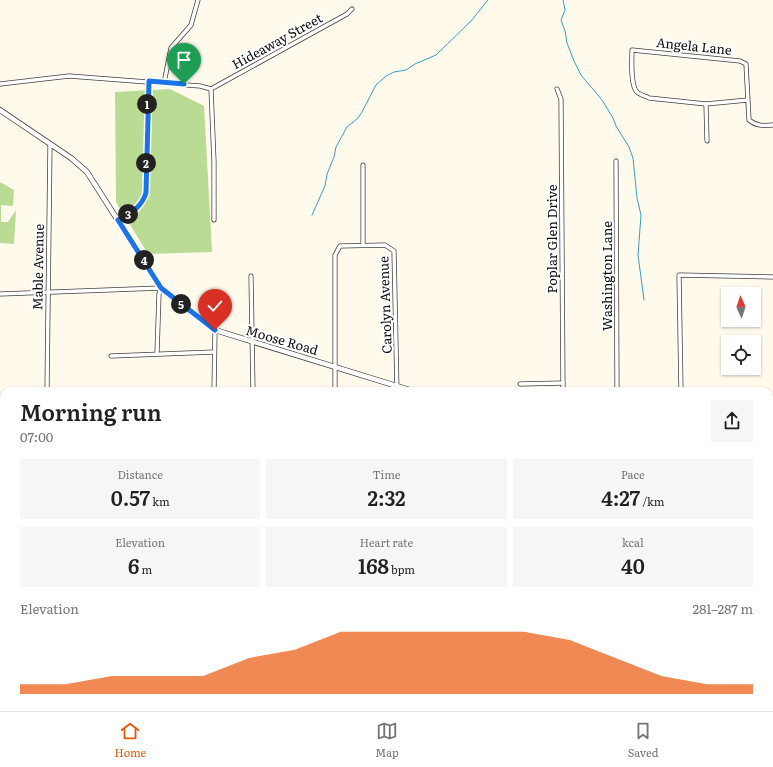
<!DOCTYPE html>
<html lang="en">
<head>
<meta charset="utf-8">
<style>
	body { margin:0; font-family:Literata,serif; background:#f6f6f6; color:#202124; height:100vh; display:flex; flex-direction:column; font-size:15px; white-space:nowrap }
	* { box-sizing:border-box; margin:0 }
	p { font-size:13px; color:#757577 }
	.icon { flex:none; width:22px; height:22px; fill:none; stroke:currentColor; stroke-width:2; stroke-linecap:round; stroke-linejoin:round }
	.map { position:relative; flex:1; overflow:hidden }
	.panel { position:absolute; left:0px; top:387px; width:773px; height:324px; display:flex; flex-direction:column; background:#fff; border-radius:12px 12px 0 0; box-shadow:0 1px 3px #0004 }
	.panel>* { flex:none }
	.needle { width:26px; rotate:357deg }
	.controls { position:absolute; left:721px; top:287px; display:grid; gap:8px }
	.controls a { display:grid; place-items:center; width:40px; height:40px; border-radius:0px; background:#fff; box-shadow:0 1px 3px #0004; font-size:20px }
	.pin { position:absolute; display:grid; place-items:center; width:34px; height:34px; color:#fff; margin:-41px -17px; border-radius:50% 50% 50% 0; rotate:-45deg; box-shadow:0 0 4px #0007 }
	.pin .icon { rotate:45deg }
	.km { position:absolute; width:20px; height:20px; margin:-10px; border-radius:50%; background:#222; color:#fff; font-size:11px; line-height:20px; text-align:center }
	.round { display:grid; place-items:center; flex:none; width:42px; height:42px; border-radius:0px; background:#f6f6f6 }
	.overview { display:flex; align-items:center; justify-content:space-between; height:68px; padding:0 20px }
	h1 { font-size:22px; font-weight:600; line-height:30px }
	.stats { display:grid; grid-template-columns:repeat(3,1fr); gap:6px; height:68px; padding:4px 20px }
	.stats div { display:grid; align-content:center; border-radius:0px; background:#f6f6f6; text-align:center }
	.stats b { font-size:20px; font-weight:600 }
	.stats small { font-size:11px; font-weight:400 }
	.stats p { font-size:11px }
	.chart { height:112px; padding:8px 20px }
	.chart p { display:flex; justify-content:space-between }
	.chart svg { width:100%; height:72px; margin-top:4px; fill:#ea580c; opacity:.7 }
	.menu { display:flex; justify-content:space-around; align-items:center; height:56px; border-top:1px solid #e0e0e0; background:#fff; font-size:11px; color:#757577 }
	.menu a { display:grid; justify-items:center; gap:2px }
	.menu .current { color:#ea580c }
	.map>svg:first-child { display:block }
	.forest { fill:#b9db94 }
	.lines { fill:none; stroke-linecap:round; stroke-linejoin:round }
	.stream { stroke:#359ed0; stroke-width:1 }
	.building { fill:#554d49 }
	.minor-casing { stroke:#404040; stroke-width:5 }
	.tertiary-casing { stroke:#404040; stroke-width:6 }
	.minor { stroke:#fff; stroke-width:3.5 }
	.tertiary { stroke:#fff; stroke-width:4.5 }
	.route-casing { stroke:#fff; stroke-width:8 }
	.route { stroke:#1a73e8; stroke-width:5 }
	.labels { text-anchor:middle; stroke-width:4; stroke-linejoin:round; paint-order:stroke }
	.street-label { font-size:13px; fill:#0d0d0d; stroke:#fff }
</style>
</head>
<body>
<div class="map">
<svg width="773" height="711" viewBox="0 0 773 711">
	<rect width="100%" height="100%" fill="#fffaec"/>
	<!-- forest -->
	<g class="forest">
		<polygon points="170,89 204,106 212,252 148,254 116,202 115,92"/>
		<polygon points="0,182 14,190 13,206 1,205 1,222 8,222 16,210 14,244 0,243"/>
	</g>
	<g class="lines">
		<!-- stream -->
		<g class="stream">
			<polyline points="563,0 565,10 561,20 565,31 567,43 574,61 581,75 602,100 613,118 616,126 629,147 633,158 637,198 641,215 638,255 644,300"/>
			<polyline points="312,215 325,186 327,174 334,157 336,147 347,127 358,118 362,112 376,85 386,76 394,72 406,70 415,64 436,55 471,21 488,0"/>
			<polyline points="0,436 4,442"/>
			<polyline points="245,707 247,711"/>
		</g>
	</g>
	<!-- building -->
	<rect class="building" x="8" y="707" width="24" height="4"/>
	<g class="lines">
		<defs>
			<g id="minor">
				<polyline points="164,83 171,48 191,25 198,0"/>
				<polyline points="0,84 69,76 200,86 211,89"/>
				<polyline points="211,89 347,14 352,9"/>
				<polyline points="211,89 214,162 214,220"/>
				<polyline points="557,89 561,99 563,391"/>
				<path d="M748 100 706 104 649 98C646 96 640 95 637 92 630 85 632 60 632 50L740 61 746 64C747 83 748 101 749 120 756 126 764 126 773 125"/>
				<polyline points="706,104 707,141"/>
				<polyline points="616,161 617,391"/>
				<path d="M118 219C131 213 141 208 145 193L149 81"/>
				<polyline points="363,245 363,165"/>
				<polyline points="251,276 253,391"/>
				<polyline points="0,294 161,288 159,294 157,353"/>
				<polyline points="111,356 214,352"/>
				<polyline points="520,384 563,383"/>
				<polyline points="47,391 50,144"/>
				<polyline points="214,391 215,330"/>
				<polyline points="335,391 335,255 340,246 385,245 394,251 397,391"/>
				<polyline points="681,391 679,275 773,277"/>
				<polyline points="0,422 4,422"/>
				<polyline points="0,514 4,514"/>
				<polyline points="769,558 773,558"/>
				<polyline points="0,575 4,575"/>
				<polyline points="769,616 773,616"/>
				<polyline points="0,636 4,636"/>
				<polyline points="769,671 773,672"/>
				<polyline points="0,697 4,697"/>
				<polyline points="106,707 106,711"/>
				<polyline points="259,707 259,711"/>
				<polyline points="350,707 351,711"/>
				<polyline points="401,707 402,711"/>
				<polyline points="475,707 476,711"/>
				<polyline points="45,711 45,707"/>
				<polyline points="621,711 621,707"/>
				<polyline points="722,711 722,707"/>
			</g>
			<g id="tertiary">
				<polyline points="0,110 71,158 87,172 161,288 215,330 413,391"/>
				<polyline points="769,463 773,463"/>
			</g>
		</defs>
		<!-- minor casing -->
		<use href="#minor" class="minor-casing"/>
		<!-- tertiary casing -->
		<use href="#tertiary" class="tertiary-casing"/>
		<!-- minor -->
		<use href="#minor" class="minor"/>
		<!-- tertiary -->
		<use href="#tertiary" class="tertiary"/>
	</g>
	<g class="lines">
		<defs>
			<path id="route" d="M184 84 149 81 146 193C141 208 131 213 118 220L161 288 215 330"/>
		</defs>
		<!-- route casing -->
		<use href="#route" class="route-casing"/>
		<!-- route -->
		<use href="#route" class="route"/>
	</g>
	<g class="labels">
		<!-- street labels -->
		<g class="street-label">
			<text transform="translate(277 41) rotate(-29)" y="5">Hideaway Street</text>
			<text transform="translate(694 46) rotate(6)" y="5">Angela Lane</text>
			<text transform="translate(552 239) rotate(-90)" y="5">Poplar Glen Drive</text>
			<text transform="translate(38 267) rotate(-89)" y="5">Mable Avenue</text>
			<text transform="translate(607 276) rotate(-90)" y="5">Washington Lane</text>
			<text transform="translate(385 305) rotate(-92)" y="5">Carolyn Avenue</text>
			<text transform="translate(282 340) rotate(16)" y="5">Moose Road</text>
		</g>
	</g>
</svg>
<div class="controls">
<a><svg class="needle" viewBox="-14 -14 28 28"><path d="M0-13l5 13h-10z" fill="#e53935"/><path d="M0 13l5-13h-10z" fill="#757577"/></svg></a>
<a><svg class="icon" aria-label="locate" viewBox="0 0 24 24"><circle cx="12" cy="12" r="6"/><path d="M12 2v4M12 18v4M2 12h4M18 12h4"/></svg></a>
</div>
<div class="pin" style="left:184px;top:84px;background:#1e9e55"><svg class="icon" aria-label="arrive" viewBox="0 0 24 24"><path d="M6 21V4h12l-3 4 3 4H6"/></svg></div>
<div class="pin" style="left:215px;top:330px;background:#d93025"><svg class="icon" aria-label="check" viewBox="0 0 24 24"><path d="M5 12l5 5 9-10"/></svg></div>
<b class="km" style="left:147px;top:104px">1</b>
<b class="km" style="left:146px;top:163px">2</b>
<b class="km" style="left:128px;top:214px">3</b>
<b class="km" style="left:144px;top:260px">4</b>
<b class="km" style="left:181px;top:304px">5</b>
<section class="panel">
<div class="overview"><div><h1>Morning run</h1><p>07:00</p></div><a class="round"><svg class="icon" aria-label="share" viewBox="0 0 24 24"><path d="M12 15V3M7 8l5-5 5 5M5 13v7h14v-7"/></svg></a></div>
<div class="stats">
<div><p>Distance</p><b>0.57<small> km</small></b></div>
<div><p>Time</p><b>2:32</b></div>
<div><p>Pace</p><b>4:27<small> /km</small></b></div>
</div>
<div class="stats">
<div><p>Elevation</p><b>6<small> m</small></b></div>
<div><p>Heart rate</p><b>168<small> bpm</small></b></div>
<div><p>kcal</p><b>40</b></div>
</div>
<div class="chart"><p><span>Elevation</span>281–287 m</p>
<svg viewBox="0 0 160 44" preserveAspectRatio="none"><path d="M0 44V38L10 38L20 33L30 33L40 33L50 22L60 17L70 6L80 6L90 6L100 6L110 6L120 11L130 22L140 33L150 38L160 38V44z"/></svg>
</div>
</section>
</div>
<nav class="menu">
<a class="current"><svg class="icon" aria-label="home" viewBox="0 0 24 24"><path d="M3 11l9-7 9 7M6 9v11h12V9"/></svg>Home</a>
<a><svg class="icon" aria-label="map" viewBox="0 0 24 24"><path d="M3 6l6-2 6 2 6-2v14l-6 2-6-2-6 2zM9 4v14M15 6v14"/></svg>Map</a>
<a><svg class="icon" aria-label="saved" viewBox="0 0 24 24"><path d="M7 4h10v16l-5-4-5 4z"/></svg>Saved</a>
</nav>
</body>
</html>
